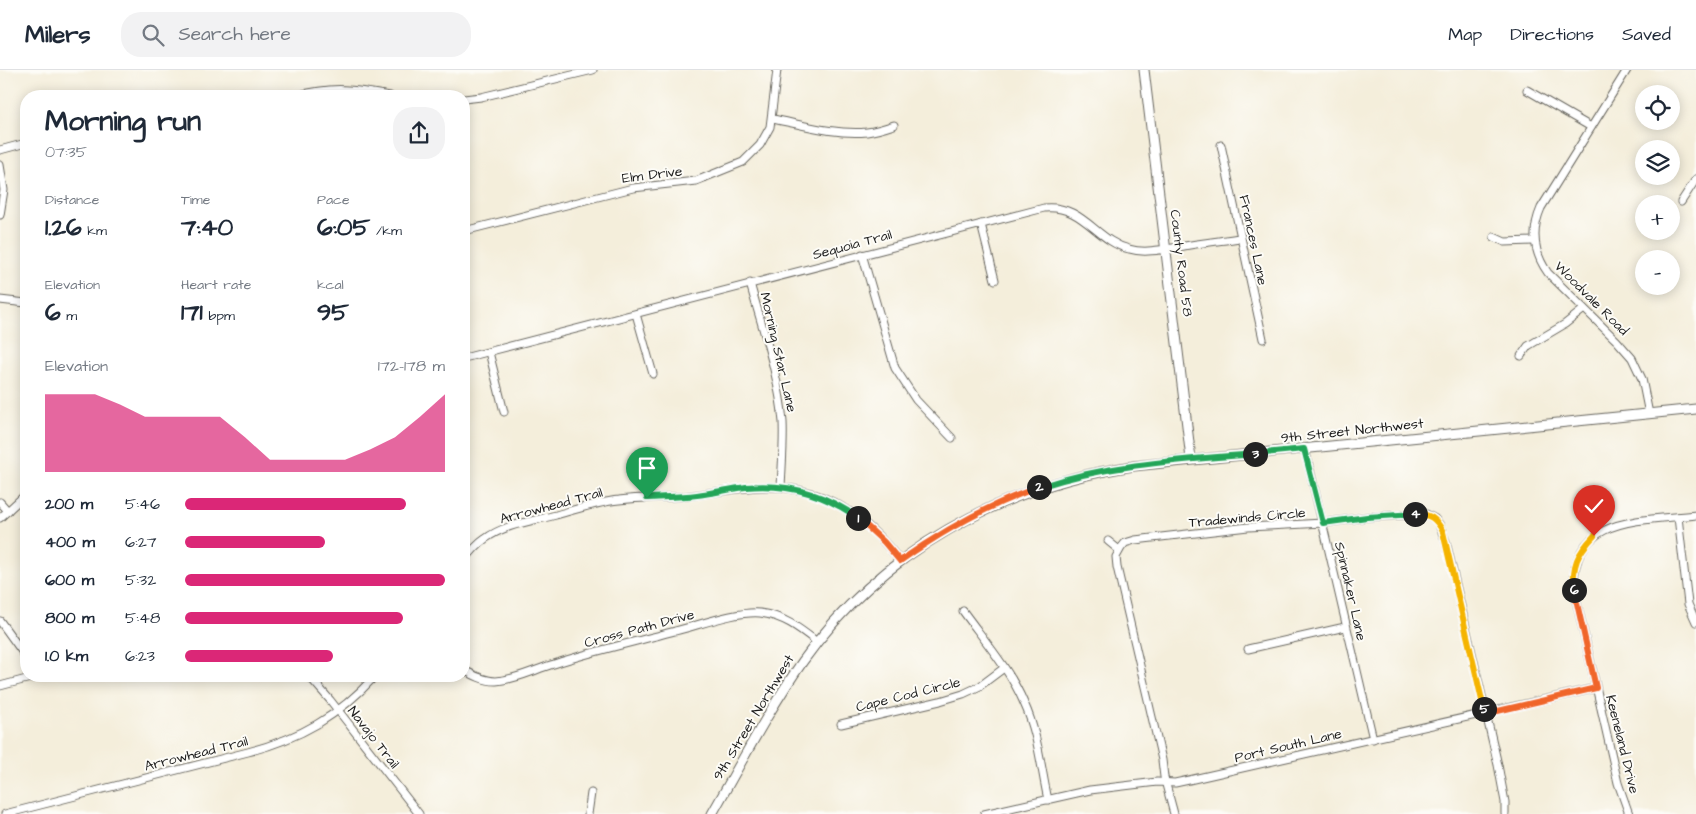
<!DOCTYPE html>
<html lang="en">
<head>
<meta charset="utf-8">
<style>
	body { margin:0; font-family:"Architects Daughter",sans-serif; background:#f2f2f3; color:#1f2937; height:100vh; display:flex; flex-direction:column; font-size:19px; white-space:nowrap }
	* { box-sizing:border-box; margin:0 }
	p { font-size:16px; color:#747a83 }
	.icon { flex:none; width:28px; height:28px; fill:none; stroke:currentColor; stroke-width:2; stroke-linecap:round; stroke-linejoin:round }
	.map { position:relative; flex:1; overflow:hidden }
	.panel { position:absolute; left:20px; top:20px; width:450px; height:592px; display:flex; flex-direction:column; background:#fff; border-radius:20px; box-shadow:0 2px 12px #0003 }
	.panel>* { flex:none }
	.controls { position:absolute; left:1635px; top:15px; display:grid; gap:10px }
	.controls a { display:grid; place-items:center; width:45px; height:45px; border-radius:50%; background:#fff; box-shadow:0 2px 12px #0003; font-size:25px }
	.pin { position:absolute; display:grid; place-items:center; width:42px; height:42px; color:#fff; margin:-51px -21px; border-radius:50% 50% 50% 0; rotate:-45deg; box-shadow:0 0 5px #0007 }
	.pin .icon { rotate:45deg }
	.km { position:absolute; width:25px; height:25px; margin:-12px; border-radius:50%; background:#222; color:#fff; font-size:14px; line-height:25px; text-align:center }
	.round { display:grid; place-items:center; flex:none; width:52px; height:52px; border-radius:20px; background:#f2f2f3 }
	.overview { display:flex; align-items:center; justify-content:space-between; height:85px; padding:0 25px }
	h1 { font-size:28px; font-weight:700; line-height:38px }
	.metrics { display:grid; grid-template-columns:repeat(3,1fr); gap:8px; height:85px; padding:5px 25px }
	.metrics div { display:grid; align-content:center }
	.metrics b { font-size:25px; font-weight:700 }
	.metrics small { font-size:14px; font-weight:400 }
	.metrics p { font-size:14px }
	.chart { height:140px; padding:10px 25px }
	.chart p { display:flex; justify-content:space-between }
	.chart svg { width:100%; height:90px; margin-top:5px; fill:#db2777; opacity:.7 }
	ul { padding:0 25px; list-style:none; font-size:16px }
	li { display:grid; grid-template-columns:80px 60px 1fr; align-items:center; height:38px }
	li i { height:12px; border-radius:6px; background:#db2777 }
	header { display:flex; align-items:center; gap:30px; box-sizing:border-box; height:70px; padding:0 25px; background:#fff; border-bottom:1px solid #e0e1e3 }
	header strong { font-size:24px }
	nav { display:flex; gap:28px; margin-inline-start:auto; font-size:18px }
	.search { width:350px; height:45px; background:#f2f2f3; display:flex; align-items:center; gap:12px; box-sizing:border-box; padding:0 18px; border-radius:20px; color:#747a83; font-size:19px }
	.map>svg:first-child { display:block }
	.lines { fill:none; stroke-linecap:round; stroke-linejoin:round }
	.minor-casing { stroke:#68665f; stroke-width:9 }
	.tertiary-casing { stroke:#68665f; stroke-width:11 }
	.minor { stroke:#fff; stroke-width:7 }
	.tertiary { stroke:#fff; stroke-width:9 }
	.split-1-casing { stroke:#fff; stroke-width:10 }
	.split-2-casing { stroke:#fff; stroke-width:10 }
	.split-3-casing { stroke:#fff; stroke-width:10 }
	.split-4-casing { stroke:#fff; stroke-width:10 }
	.split-5-casing { stroke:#fff; stroke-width:10 }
	.split-6-casing { stroke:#fff; stroke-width:10 }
	.split-7-casing { stroke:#fff; stroke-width:10 }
	.split-1 { stroke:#22a559; stroke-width:6 }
	.split-2 { stroke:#f0652b; stroke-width:6 }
	.split-3 { stroke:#22a559; stroke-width:6 }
	.split-4 { stroke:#22a559; stroke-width:6 }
	.split-5 { stroke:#f5b400; stroke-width:6 }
	.split-6 { stroke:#f0652b; stroke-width:6 }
	.split-7 { stroke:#f5b400; stroke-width:6 }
	.labels { text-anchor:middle; stroke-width:4; stroke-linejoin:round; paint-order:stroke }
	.street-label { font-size:14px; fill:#1c1c1c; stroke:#fdfcf7 }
</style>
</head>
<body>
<header>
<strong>Milers</strong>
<div class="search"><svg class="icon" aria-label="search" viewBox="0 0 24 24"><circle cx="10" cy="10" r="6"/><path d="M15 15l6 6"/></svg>Search here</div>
<nav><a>Map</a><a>Directions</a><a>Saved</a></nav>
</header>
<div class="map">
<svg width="1696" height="744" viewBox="0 0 1696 744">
	<rect width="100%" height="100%" fill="#fdfcf7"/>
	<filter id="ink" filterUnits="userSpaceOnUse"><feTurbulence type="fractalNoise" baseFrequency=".02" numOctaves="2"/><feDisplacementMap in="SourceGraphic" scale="10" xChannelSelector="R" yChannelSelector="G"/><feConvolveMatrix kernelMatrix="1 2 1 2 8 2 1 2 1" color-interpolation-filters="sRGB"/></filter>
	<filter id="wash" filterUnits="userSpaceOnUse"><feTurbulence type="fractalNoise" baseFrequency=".0096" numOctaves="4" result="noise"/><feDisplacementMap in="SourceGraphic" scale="20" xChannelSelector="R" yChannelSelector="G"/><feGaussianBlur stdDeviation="1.12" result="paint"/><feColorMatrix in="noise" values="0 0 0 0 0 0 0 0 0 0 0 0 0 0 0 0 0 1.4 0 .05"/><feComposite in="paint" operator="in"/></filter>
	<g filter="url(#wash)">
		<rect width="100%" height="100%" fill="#f4eedb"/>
	</g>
	<g filter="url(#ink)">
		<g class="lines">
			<defs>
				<g id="minor">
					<path d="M1627 0 1541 138C1531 161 1533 182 1548 203L1617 271 1632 288 1642 309 1649 344"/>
					<polyline points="1527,20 1591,57"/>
					<path d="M296 26C333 16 353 19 390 26"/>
					<polyline points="464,29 481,27 593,0"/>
					<path d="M773 49C803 55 836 65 867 62 876 61 885 58 894 55"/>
					<polyline points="1221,75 1263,269"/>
					<polyline points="0,80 26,73"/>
					<polyline points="0,95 4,120 0,145"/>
					<polyline points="1681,132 1696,109"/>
					<polyline points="981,154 995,210"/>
					<polyline points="464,161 633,118 696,111 743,92 760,75 770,57 777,0"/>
					<polyline points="1494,167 1505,172 1534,171"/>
					<polyline points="862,184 895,298 916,330 952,368"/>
					<path d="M750 213C762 258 779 305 783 352 784 373 782 395 781 417"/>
					<polyline points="0,230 26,233"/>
					<polyline points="636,244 653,304"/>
					<polyline points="489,282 504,342"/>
					<polyline points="1521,286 1528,276 1565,254 1584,239"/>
					<path d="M464 288 1044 138C1083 134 1096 171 1129 179 1146 184 1162 179 1179 177 1199 173 1220 171 1240 168"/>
					<polyline points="1305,379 1373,669"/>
					<polyline points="0,432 8,441"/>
					<polyline points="1678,447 1688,534 1696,552"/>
					<polyline points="0,448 26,424"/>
					<polyline points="1108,471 1119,480"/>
					<path d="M464 491C470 483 476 475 485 469 505 454 533 451 556 445 577 439 598 432 619 430 642 427 665 428 687 426 729 421 769 410 811 423 848 434 877 461 900 491"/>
					<path d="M963 541C984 570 1010 600 1024 633 1038 663 1041 698 1048 730"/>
					<polyline points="0,551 26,587"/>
					<polyline points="1248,579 1345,557"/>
					<path d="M464 600C473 605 484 611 496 611 515 610 536 599 554 594 594 581 635 572 675 561 699 555 737 541 760 543 784 546 799 558 817 572"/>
					<polyline points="309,606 330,630 419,744"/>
					<polyline points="0,616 38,606"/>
					<polyline points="841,654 940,631 963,624 980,616 1004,598"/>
					<path d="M5 744 248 682C300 668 338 647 375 606"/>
					<polyline points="588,744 591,723"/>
					<polyline points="984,744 1090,720 1157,712 1175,713 1189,710 1596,618"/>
					<polyline points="1174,744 1164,707 1162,690 1117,497 1116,487 1121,478 1125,473 1135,470 1248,457 1323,453 1367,447 1426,444 1435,449 1439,454 1446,472 1498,695 1505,732 1505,744"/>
					<path d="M1629 744 1618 713 1574 520C1570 445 1642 451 1696 445"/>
				</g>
				<g id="tertiary">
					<polyline points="1144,0 1191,389"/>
					<path d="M712 744C741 693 769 639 803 591 881 481 1003 415 1134 396L1696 339"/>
				</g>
			</defs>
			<!-- minor casing -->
			<use href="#minor" class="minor-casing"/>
			<!-- tertiary casing -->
			<use href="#tertiary" class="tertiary-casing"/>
			<!-- minor -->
			<use href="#minor" class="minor"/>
			<!-- tertiary -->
			<use href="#tertiary" class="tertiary"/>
		</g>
	</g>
	<g class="lines" filter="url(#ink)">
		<defs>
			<path id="split-1" d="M647 428C664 427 680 427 697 425 713 423 730 419 746 417 787 413 825 424 858 448"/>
			<path id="split-2" d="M858 448 884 472 900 491C944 460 988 435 1039 417"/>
			<path id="split-3" d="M1039 417C1109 394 1183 390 1255 384"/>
			<polyline id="split-4" points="1255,384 1304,379 1323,453 1367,447 1415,444"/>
			<path id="split-5" d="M1415 444C1429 443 1437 449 1443 462L1484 639"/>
			<polyline id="split-6" points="1484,639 1485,644 1596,618 1574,520"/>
			<path id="split-7" d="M1574 520C1572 495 1577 484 1594 466"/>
		</defs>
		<!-- split-1 casing -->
		<use href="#split-1" class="split-1-casing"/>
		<!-- split-2 casing -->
		<use href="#split-2" class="split-2-casing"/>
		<!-- split-3 casing -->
		<use href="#split-3" class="split-3-casing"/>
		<!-- split-4 casing -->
		<use href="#split-4" class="split-4-casing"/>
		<!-- split-5 casing -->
		<use href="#split-5" class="split-5-casing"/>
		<!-- split-6 casing -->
		<use href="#split-6" class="split-6-casing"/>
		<!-- split-7 casing -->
		<use href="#split-7" class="split-7-casing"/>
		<!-- split-1 -->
		<use href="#split-1" class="split-1"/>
		<!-- split-2 -->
		<use href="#split-2" class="split-2"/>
		<!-- split-3 -->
		<use href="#split-3" class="split-3"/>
		<!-- split-4 -->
		<use href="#split-4" class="split-4"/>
		<!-- split-5 -->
		<use href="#split-5" class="split-5"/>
		<!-- split-6 -->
		<use href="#split-6" class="split-6"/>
		<!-- split-7 -->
		<use href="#split-7" class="split-7"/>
	</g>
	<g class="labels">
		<!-- street labels -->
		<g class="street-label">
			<text transform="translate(652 104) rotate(-7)" y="5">Elm Drive</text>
			<text transform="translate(1254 170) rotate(78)" y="5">Frances Lane</text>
			<text transform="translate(852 174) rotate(-15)" y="5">Sequoia Trail</text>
			<text transform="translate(1182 193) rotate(83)" y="5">County Road 58</text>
			<text transform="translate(1592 228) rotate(45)" y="5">Woodvale Road</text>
			<text transform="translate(779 282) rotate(77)" y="5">Morning Star Lane</text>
			<text transform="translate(1352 360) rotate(-6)" y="5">9th Street Northwest</text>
			<text transform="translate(551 435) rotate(-15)" y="5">Arrowhead Trail</text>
			<text transform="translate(1247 447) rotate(-5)" y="5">Tradewinds Circle</text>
			<text transform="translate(1351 521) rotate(77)" y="5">Spinnaker Lane</text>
			<text transform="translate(639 558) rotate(-15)" y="5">Cross Path Drive</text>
			<text transform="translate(908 624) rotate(-14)" y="5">Cape Cod Circle</text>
			<text transform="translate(753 647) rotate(-59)" y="5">9th Street Northwest</text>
			<text transform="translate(374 667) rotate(52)" y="5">Navajo Trail</text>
			<text transform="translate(1623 674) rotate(76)" y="5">Keeneland Drive</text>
			<text transform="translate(1288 675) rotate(-13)" y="5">Port South Lane</text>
			<text transform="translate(196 683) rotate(-14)" y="5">Arrowhead Trail</text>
		</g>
	</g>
</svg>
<div class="controls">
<a><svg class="icon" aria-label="locate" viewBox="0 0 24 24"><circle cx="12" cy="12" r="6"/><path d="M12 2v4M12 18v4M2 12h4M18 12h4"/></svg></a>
<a><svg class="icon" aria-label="layers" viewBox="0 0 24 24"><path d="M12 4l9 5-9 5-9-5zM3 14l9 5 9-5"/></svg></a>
<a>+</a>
<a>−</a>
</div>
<div class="pin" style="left:647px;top:428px;background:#1e9e55"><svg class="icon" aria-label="arrive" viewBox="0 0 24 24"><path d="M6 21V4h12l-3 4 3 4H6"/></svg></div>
<div class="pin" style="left:1594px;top:466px;background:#d93025"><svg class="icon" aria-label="check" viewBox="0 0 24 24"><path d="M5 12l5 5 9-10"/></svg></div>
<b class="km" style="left:858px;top:448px">1</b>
<b class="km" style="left:1039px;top:417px">2</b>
<b class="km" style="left:1255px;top:384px">3</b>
<b class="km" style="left:1415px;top:444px">4</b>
<b class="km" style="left:1484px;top:639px">5</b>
<b class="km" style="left:1574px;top:520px">6</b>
<section class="panel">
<div class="overview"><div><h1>Morning run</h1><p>07:35</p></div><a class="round"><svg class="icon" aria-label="share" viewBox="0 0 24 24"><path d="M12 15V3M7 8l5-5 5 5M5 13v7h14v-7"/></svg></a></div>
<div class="metrics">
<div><p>Distance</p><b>1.26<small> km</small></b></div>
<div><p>Time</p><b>7:40</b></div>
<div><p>Pace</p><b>6:05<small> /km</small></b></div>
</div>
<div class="metrics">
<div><p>Elevation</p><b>6<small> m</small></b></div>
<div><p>Heart rate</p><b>171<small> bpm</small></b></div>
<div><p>kcal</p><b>95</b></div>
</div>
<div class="chart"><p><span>Elevation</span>172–178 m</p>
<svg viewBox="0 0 160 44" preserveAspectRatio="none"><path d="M0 44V6L10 6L20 6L30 11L40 17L50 17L60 17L70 17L80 27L90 38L100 38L110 38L120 38L130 33L140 27L150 17L160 6V44z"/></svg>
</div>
<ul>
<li><b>200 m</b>5:46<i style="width:85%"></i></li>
<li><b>400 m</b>6:27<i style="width:54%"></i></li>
<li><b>600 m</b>5:32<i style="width:100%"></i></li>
<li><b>800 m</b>5:48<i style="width:84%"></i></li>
<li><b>1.0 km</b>6:23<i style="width:57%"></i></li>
</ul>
</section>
</div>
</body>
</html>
